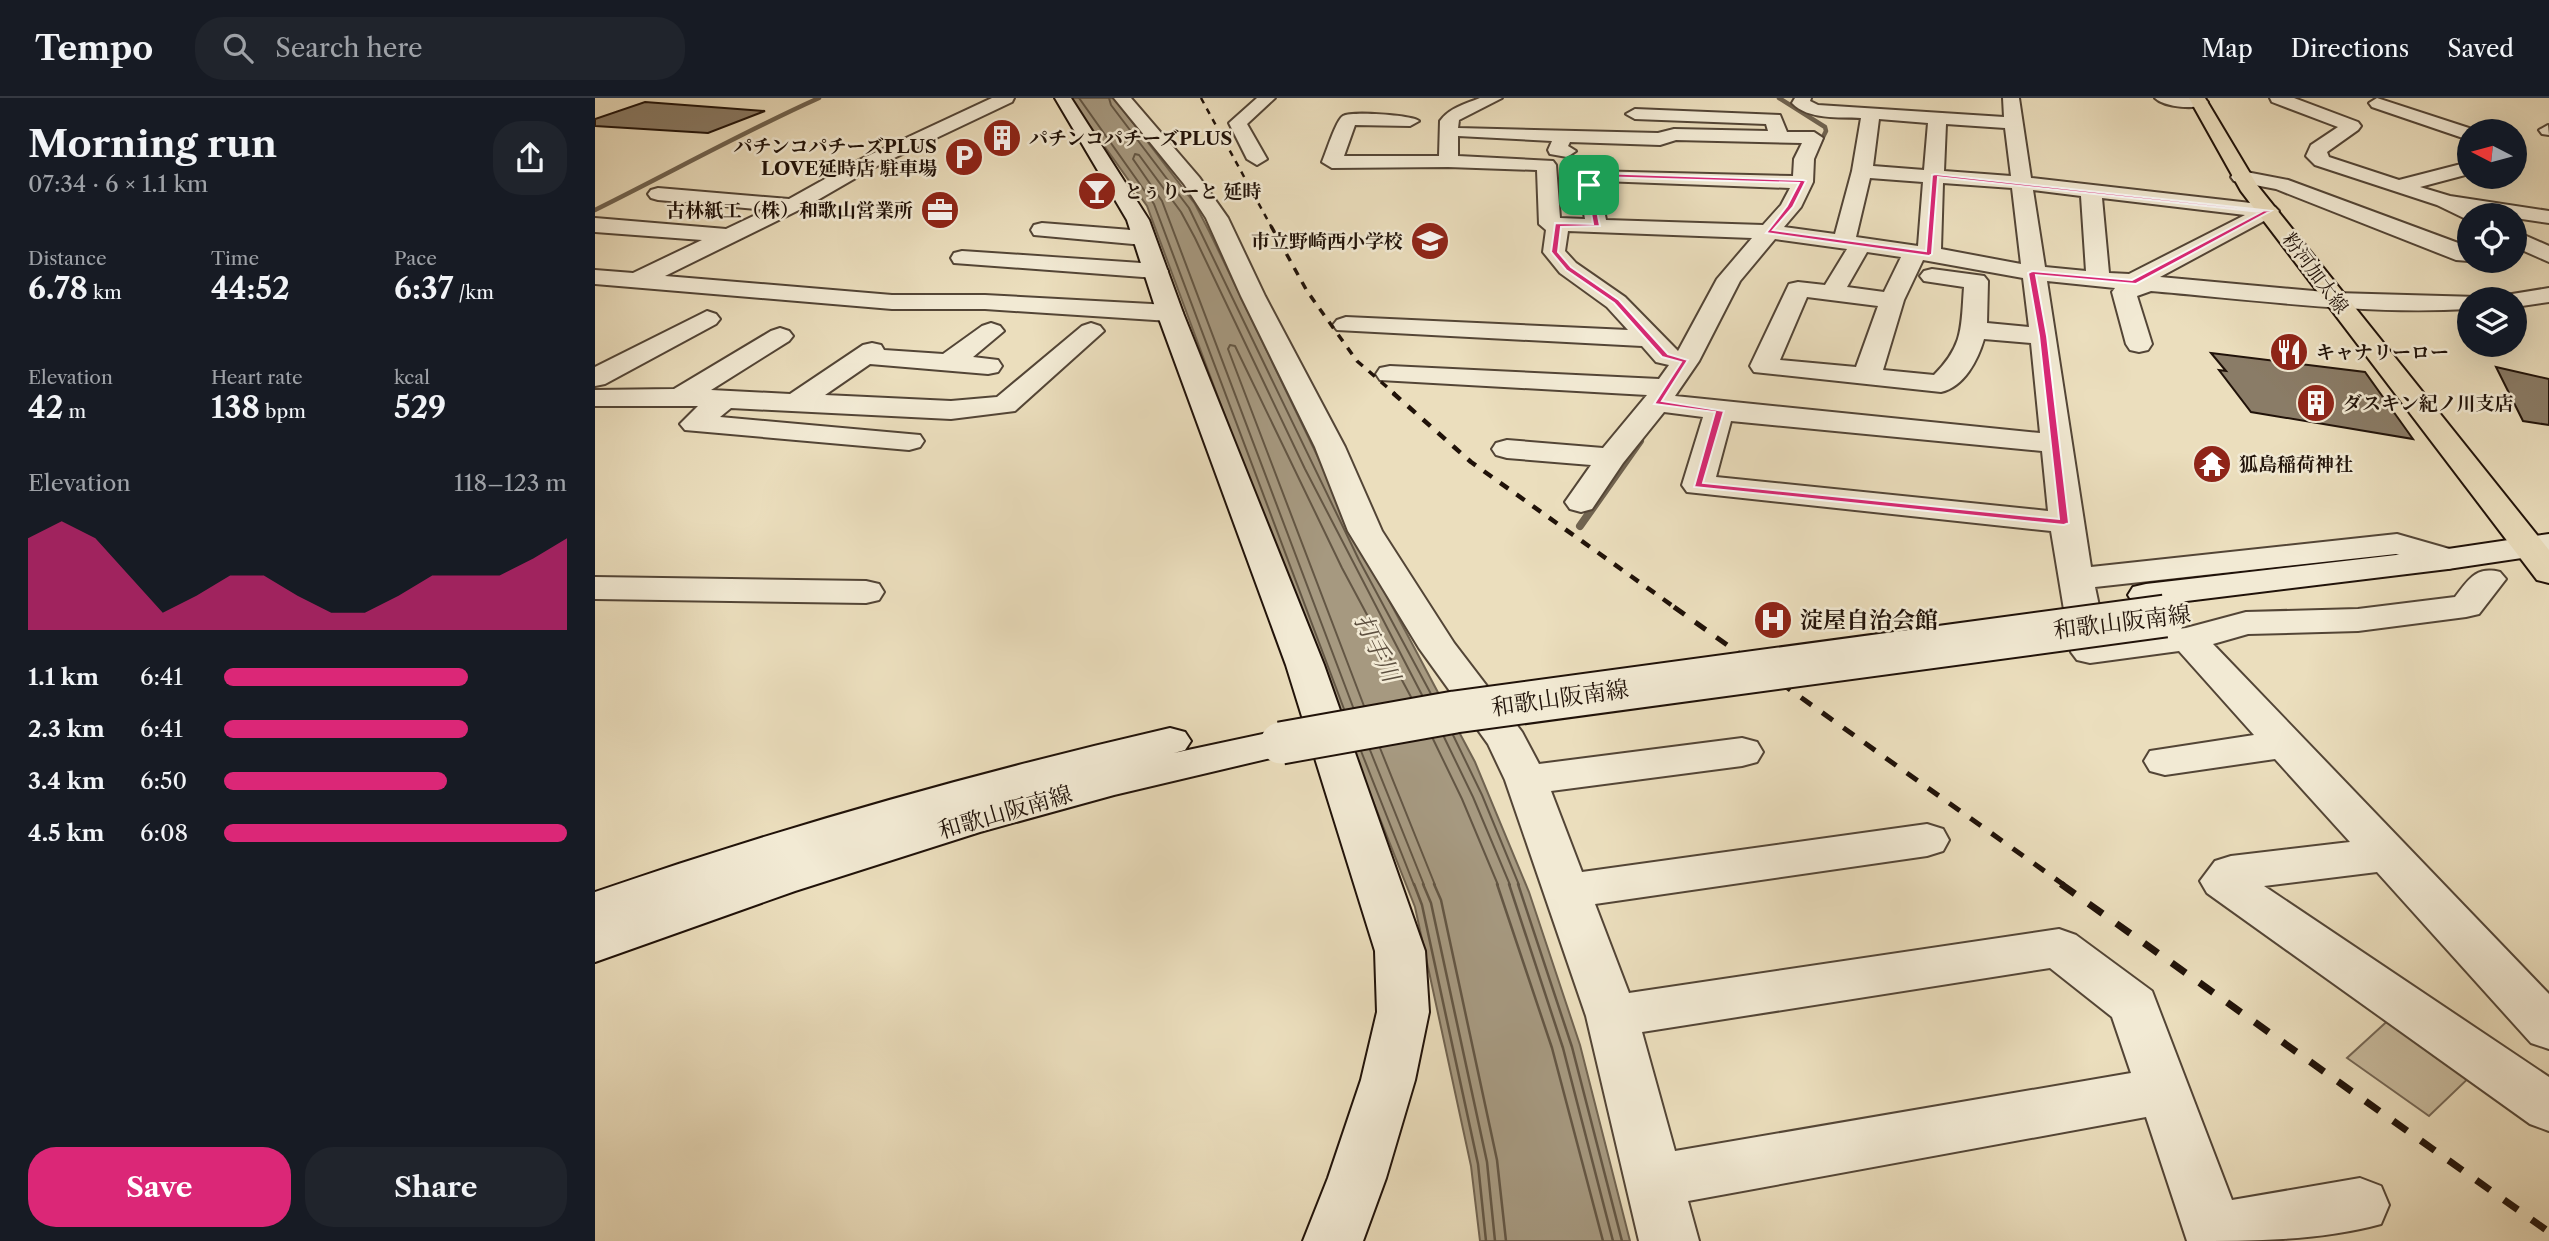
<!DOCTYPE html>
<html lang="en">
<head>
<meta charset="utf-8">
<style>
	body { margin:0; font-family:"Libre Caslon Text","Noto Serif JP",serif; background:#20242c; color:#f1f3f6; height:100vh; display:flex; flex-direction:column; font-size:26px; white-space:nowrap }
	* { box-sizing:border-box; margin:0 }
	p { font-size:23px; color:#9ea1a6 }
	.icon { flex:none; width:38px; height:38px; fill:none; stroke:currentColor; stroke-width:2; stroke-linecap:round; stroke-linejoin:round }
	.map { position:relative; flex:1; overflow:hidden }
	.details { display:flex; flex-direction:column; background:#171b24; width:595px }
	.details>* { flex:none }
	.needle { width:46px; rotate:276deg }
	.tools { position:absolute; left:1862px; top:21px; display:grid; gap:14px }
	.tools a { display:grid; place-items:center; width:70px; height:70px; border-radius:50%; background:#171b24; box-shadow:0 7px 28px #0002; font-size:35px }
	.pin { position:absolute; display:grid; place-items:center; width:60px; height:60px; color:#fff; margin:-30px; border-radius:14px; box-shadow:0 4px 10px #0006 }
	.round { display:grid; place-items:center; flex:none; width:74px; height:74px; border-radius:28px; background:#20242c }
	.summary { display:flex; align-items:center; justify-content:space-between; height:119px; padding:0 28px }
	h1 { font-size:38px; font-weight:700; line-height:52px }
	.stats { display:grid; grid-template-columns:repeat(3,1fr); gap:10px; height:119px; padding:7px 28px }
	.stats div { display:grid; align-content:center }
	.stats b { font-size:30px; font-weight:700 }
	.stats small { font-size:19px; font-weight:400 }
	.stats p { font-size:19px }
	.chart { height:196px; padding:14px 28px }
	.chart p { display:flex; justify-content:space-between }
	.chart svg { width:100%; height:126px; margin-top:7px; fill:#db2777; opacity:.7 }
	.cta { display:flex; gap:14px; margin-top:auto; padding:14px 28px }
	.cta a { flex:1; height:80px; border-radius:28px; background:#db2777; color:#fff; font-size:28px; font-weight:700; line-height:80px; text-align:center }
	.cta a+a { background:#20242c; color:#f1f3f6 }
	ul { padding:0 28px; list-style:none; font-size:23px }
	li { display:grid; grid-template-columns:112px 84px 1fr; align-items:center; height:52px }
	li i { height:18px; border-radius:9px; background:#db2777 }
	header { display:flex; align-items:center; gap:42px; box-sizing:border-box; height:98px; padding:0 35px; background:#171b24; border-bottom:2px solid #363941 }
	header strong { font-size:33px }
	nav { display:flex; gap:38px; margin-inline-start:auto; font-size:24px }
	.search { width:490px; height:63px; background:#20242c; display:flex; align-items:center; gap:18px; box-sizing:border-box; padding:0 24px; border-radius:28px; color:#9ea1a6; font-size:26px }
	main { display:flex; flex:1; min-height:0 }
	.map>svg:first-child { display:block }
	.green { fill:#c8bb9e; stroke:#746654; stroke-width:2 }
	.water { fill:#a69980; stroke:#706350; stroke-width:2 }
	.lines { fill:none; stroke-linecap:round; stroke-linejoin:round }
	.shore-far1 { stroke:#635644; stroke-width:2 }
	.shore { stroke:#635644; stroke-width:2.5 }
	.stream-far1 { stroke:#706350; stroke-width:4.5 }
	.stream { stroke:#706350; stroke-width:8 }
	.building { fill:#8a7c67; stroke:#201209; stroke-width:2 }
	.street-casing { stroke:#534536; stroke-width:4 }
	.secondary-casing { stroke:#201209; stroke-width:4 }
	.primary-casing { stroke:#201209; stroke-width:4 }
	.street { fill:#f2ead4; fill-rule:evenodd }
	.secondary { fill:#f2ead4; fill-rule:evenodd }
	.primary { fill:#ebdebd; fill-rule:evenodd }
	.rail-far4 { stroke:#201209; stroke-width:2.5; stroke-dasharray:6 6; stroke-linecap:butt }
	.rail-far3 { stroke:#201209; stroke-width:3.5; stroke-dasharray:8 8; stroke-linecap:butt }
	.rail-far2 { stroke:#201209; stroke-width:4.5; stroke-dasharray:10 10; stroke-linecap:butt }
	.rail-far1 { stroke:#201209; stroke-width:5; stroke-dasharray:13 13; stroke-linecap:butt }
	.rail { stroke:#201209; stroke-width:7; stroke-dasharray:17 17; stroke-linecap:butt }
	.secondary-bridge-casing { stroke:#201209; stroke-width:45; stroke-linecap:butt }
	.secondary-bridge { stroke:#f2ead4; stroke-width:41 }
	.route { fill:#db2777; stroke:#fff; stroke-width:2; fill-rule:evenodd }
	.labels { text-anchor:middle; stroke-width:5; stroke-linejoin:round; paint-order:stroke }
	.far-poi-label { font-size:19px; font-weight:bold; fill:#201209; stroke:#f2ead4; text-anchor:start }
	.far-street-label { font-size:19px; fill:#201209; stroke:#f2ead4 }
	.poi-label { font-size:23px; font-weight:bold; fill:#201209; stroke:#f2ead4; text-anchor:start }
	.street-label { font-size:23px; fill:#201209; stroke:#f2ead4 }
	.water-label { font-size:24px; font-style:italic; fill:#5c4f3f; stroke:#f2ead4 }
</style>
</head>
<body>
<header>
<strong>Tempo</strong>
<div class="search"><svg class="icon" aria-label="search" viewBox="0 0 24 24"><circle cx="10" cy="10" r="6"/><path d="M15 15l6 6"/></svg>Search here</div>
<nav><a>Map</a><a>Directions</a><a>Saved</a></nav>
</header>
<main>
<section class="details">
<div class="summary"><div><h1>Morning run</h1><p>07:34 · 6 × 1.1 km</p></div><a class="round"><svg class="icon" aria-label="share" viewBox="0 0 24 24"><path d="M12 15V3M7 8l5-5 5 5M5 13v7h14v-7"/></svg></a></div>
<div class="stats">
<div><p>Distance</p><b>6.78<small> km</small></b></div>
<div><p>Time</p><b>44:52</b></div>
<div><p>Pace</p><b>6:37<small> /km</small></b></div>
</div>
<div class="stats">
<div><p>Elevation</p><b>42<small> m</small></b></div>
<div><p>Heart rate</p><b>138<small> bpm</small></b></div>
<div><p>kcal</p><b>529</b></div>
</div>
<div class="chart"><p><span>Elevation</span>118–123 m</p>
<svg viewBox="0 0 160 44" preserveAspectRatio="none"><path d="M0 44V12L10 6L20 12L30 25L40 38L50 32L60 25L70 25L80 32L90 38L100 38L110 32L120 25L130 25L140 25L150 19L160 12V44z"/></svg>
</div>
<ul>
<li><b>1.1 km</b>6:41<i style="width:71%"></i></li>
<li><b>2.3 km</b>6:41<i style="width:71%"></i></li>
<li><b>3.4 km</b>6:50<i style="width:65%"></i></li>
<li><b>4.5 km</b>6:08<i style="width:100%"></i></li>
</ul>
<div class="cta"><a>Save</a><a>Share</a></div>
</section>
<div class="map">
<svg width="1954" height="1143" viewBox="0 0 1954 1143">
	<rect width="100%" height="100%" fill="#ebdebd"/>
	<filter id="stains"><feTurbulence type="fractalNoise" baseFrequency=".00286" numOctaves="4"/><feColorMatrix values="0 0 0 0 .2 0 0 0 0 .09 0 0 0 0 .02 0 0 0 .5 -.17"/></filter>
	<radialGradient id="worn" r=".72"><stop offset=".6" stop-color="#630" stop-opacity="0"/><stop offset="1" stop-color="#630" stop-opacity=".3"/></radialGradient>
	<!-- green -->
	<polygon class="green" points="1799,917 1881,973 1834,1018 1752,960"/>
	<!-- water -->
	<polygon class="water" points="475,0 519,0 600,106 614,133 771,459 880,664 934,794 985,947 1035,1143 885,1143 876,1068 820,809 696,496 552,108"/>
	<g class="lines">
		<!-- shore-far1 -->
		<g class="shore-far1">
			<polyline points="484,0 559,106 749,611"/>
			<polyline points="514,0 516,7 594,110 764,462 836,596"/>
			<polyline points="769,608 633,251 635,247 640,248 747,470 816,599"/>
			<polyline points="758,609 567,103 538,61 540,56 544,57 586,114 600,140 710,371 827,597"/>
			<polyline points="858,637 887,697 924,787"/>
			<polyline points="849,639 878,699 915,787"/>
			<polyline points="838,641 867,701 903,787"/>
			<polyline points="785,650 840,787"/>
			<polyline points="775,652 829,787"/>
			<polyline points="766,653 819,787"/>
		</g>
		<!-- shore -->
		<g class="shore">
			<polyline points="819,786 827,807 883,1066 891,1143"/>
			<polyline points="828,786 836,805 892,1064 900,1143"/>
			<polyline points="839,786 846,802 902,1062 911,1143"/>
			<polyline points="902,786 957,950 1008,1143"/>
			<polyline points="914,786 968,950 1018,1143"/>
			<polyline points="923,786 977,949 1027,1143"/>
		</g>
		<!-- stream-far1 -->
		<g class="stream-far1">
			<polyline points="1184,0 1230,29 1231,33 1223,49"/>
			<path d="M0 112C75 75 148 34 224 0"/>
		</g>
		<!-- stream -->
		<polyline class="stream" points="985,428 1045,343"/>
	</g>
	<!-- building -->
	<g class="building">
		<polygon points="50,4 170,13 113,35 0,28 0,21"/>
		<polygon points="1616,255 1770,274 1818,341 1656,314 1624,272 1631,273"/>
		<polygon points="1901,269 1954,281 1954,327 1928,323"/>
	</g>
	<g class="lines">
		<defs>
			<g id="street">
				<polygon points="397,0 419,0 417,4 278,70 214,107 70,178 297,197 390,197 575,207 584,210 588,215 584,220 575,223 390,211 297,211 0,186 0,172 38,175 107,142 0,134 0,120 131,131 171,112 63,102 56,100 53,96 56,92 63,90 194,101 264,62"/>
				<path d="M519 0H536L604 79 633 120 670 198 750 349 787 433 859 545 927 634 944 666 1147 640 1162 644 1168 654 1162 664 1147 668 956 693 987 774 1332 726 1348 731 1354 742 1348 753 1332 758 1000 806 1034 895 1464 831 1481 837 1557 893 1637 1102 1765 1080 1786 1088 1794 1107 1786 1126C1724 1143 1657 1143 1592 1143L1551 1019 1093 1103 1104 1143H1044L991 918 910 682 893 646 824 550 753 433 720 349 646 198 611 120 589 86ZM1455 870 1517 919 1536 975 1080 1053 1047 934Z"/>
				<polygon points="662,0 680,0 652,26 672,61 662,67 652,61 634,25"/>
				<path d="M885 0H907L864 22 863 30 1063 35 1079 31 1173 33 1171 26 1040 21 1031 16 1040 11 1185 17 1192 34H1219L1228 40 1219 61 1218 84 1206 109 1189 129 1240 136 1257 73 1266 20C1244 19 1213 22 1197 5L1200 0H1216L1215 3 1223 7 1409 19 1408 0H1424L1436 80 1673 107 1680 109 1684 113 1680 117 1565 179 1741 195 1883 199 1884 201H1874V211C1768 217 1662 202 1556 193L1542 198 1557 246 1553 252 1544 254 1535 252 1531 246 1517 194 1520 190 1452 183 1496 469 1802 436 1865 454 1870 461 1865 468 1853 471 1801 456 1500 489 1511 541 1591 530 1651 514 1763 511 1860 499C1874 481 1881 468 1905 474L1911 481 1884 516 1871 519 1763 533 1653 536 1618 546 1954 896V951L1936 945 1782 774 1669 788 1954 979V1033L1935 1026 1612 795 1605 783 1620 763 1636 758 1755 744 1680 661 1570 677 1555 673 1549 663 1555 653 1659 637 1584 553 1495 565 1482 562 1476 554 1456 433 1092 394 1087 387 1108 319 1069 314 1028 365 997 411 986 414 975 411 970 404 996 367 912 360 901 357 897 351 901 345 912 342 1008 350 1052 297 785 282 781 276 785 270 795 268 1064 281 1074 267 1061 264 1047 248 742 232 738 227 742 222 751 219 1033 232 1012 209 965 175 948 154 951 132 944 126 942 72 853 69 737 70 727 64C731 55 741 22 748 18 756 13 818 17 824 23L815 28 760 27 749 58H844L845 23C854 10 870 6 885 0ZM1284 21 1333 25 1329 72 1278 68ZM1351 26 1410 30 1416 78 1349 73ZM863 38 957 43 953 52 955 56 972 59 981 53 973 48 975 44 1065 47 1081 42 1207 45 1199 61 1198 78 995 73 984 87 990 121 965 120 961 67 958 63 863 58ZM1275 80 1328 84 1323 148 1261 139ZM1007 83 1195 90 1186 107 1168 127 1011 122 1004 87ZM1348 85 1417 90 1426 166 1346 151ZM1438 92 1486 98 1491 173 1450 169ZM1507 100 1650 117 1534 176 1514 175ZM973 133 1157 140 1122 181 1083 253 1030 199 981 165 970 153ZM1180 141 1252 151 1230 187 1203 184 1194 186 1155 268 1159 274 1346 294C1369 289 1383 262 1389 241L1436 245 1445 335 1080 298 1104 263 1145 183ZM1272 154 1306 159 1289 194 1252 189ZM1328 162 1428 180 1434 229 1392 225 1393 183 1389 178 1337 171 1329 173 1325 178 1329 183 1369 189C1366 229 1369 247 1339 277L1288 272 1309 202ZM1212 199 1283 208 1261 269 1185 262ZM1136 323 1447 353 1453 413 1121 379Z"/>
				<path d="M1560 0H1608L1613 4C1603 13 1569 9 1560 0Z"/>
				<polygon points="1675,0 1699,0 1763,24 1766,28 1763,32 1732,54 1734,59 1804,82 1874,64 1874,76 1825,89 1855,98 1954,113 1954,125 1920,120 1920,117 1874,117 1873,122 1842,107 1720,67 1711,58 1716,47 1743,29 1677,4"/>
				<polygon points="1782,0 1880,32 1881,33 1874,33 1874,41 1868,40 1777,9 1774,5"/>
				<polygon points="1953,27 1954,37 1947,36 1944,32"/>
				<polygon points="1646,73 1693,82 1874,149 1874,163 1861,162 1681,91 1639,83 1636,79 1639,75"/>
				<polygon points="447,125 549,133 557,135 560,140 557,145 549,147 439,137 436,132 439,127"/>
				<polygon points="1920,133 1954,148 1954,164 1920,149"/>
				<polygon points="367,153 561,166 569,168 573,173 569,178 561,180 359,165 356,160 359,155"/>
				<polygon points="1954,190 1954,204 1920,209 1920,201 1908,201 1911,197"/>
				<polygon points="112,213 121,216 125,221 121,226 10,286 0,288 0,269"/>
				<polygon points="396,225 405,228 409,233 378,259 403,262 407,268 403,274 393,276 275,266 230,297 356,303 402,299 487,228 496,225 505,228 509,233 420,313 356,321 136,310 125,319 325,337 329,343 325,349 314,352 90,332 85,326 103,308 0,308 0,292 79,291 176,233 185,230 194,233 198,238 194,243 116,292 195,296 268,247 277,245 286,247 289,252 348,256 387,228"/>
				<polygon points="0,479 271,483 284,486 289,494 284,502 271,505 0,501"/>
			</g>
			<g id="secondary">
				<polygon points="460,0 476,0 554,122 588,215 729,567 830,853 834,914 820,982 791,1080 768,1143 708,1143 733,1080 766,982 782,914 780,853 691,567 562,215 532,122"/>
				<polygon points="1954,436 1954,456 1853,471 1551,508 1538,505 1533,497 1538,489 1551,486 1853,451"/>
				<path d="M575 630 590 634 596 643 590 652 579 655 686 632 701 636 707 645 701 654 519 697 385 734 200 793 0 864V794C189 729 380 675 575 630Z"/>
			</g>
			<polygon id="primary" points="1594,0 1610,0 1662,87 1954,452 1954,485 1942,482 1646,93"/>
		</defs>
		<!-- street casing -->
		<use href="#street" class="street-casing"/>
		<!-- secondary casing -->
		<use href="#secondary" class="secondary-casing"/>
		<!-- primary casing -->
		<use href="#primary" class="primary-casing"/>
		<!-- street -->
		<use href="#street" class="street"/>
		<!-- secondary -->
		<use href="#secondary" class="secondary"/>
		<!-- primary -->
		<use href="#primary" class="primary"/>
		<!-- rail-far4 -->
		<polyline class="rail-far4" points="606,0 677,130"/>
		<!-- rail-far3 -->
		<polyline class="rail-far3" points="676,128 712,193 762,263 800,296"/>
		<!-- rail-far2 -->
		<polyline class="rail-far2" points="798,295 876,364 1082,511"/>
		<!-- rail-far1 -->
		<polyline class="rail-far1" points="1079,509 1469,787"/>
		<!-- rail -->
		<polyline class="rail" points="1466,786 1954,1134"/>
		<defs>
			<polyline id="secondary-bridge" points="686,645 860,614 1570,518"/>
		</defs>
		<!-- secondary-bridge casing -->
		<use href="#secondary-bridge" class="secondary-bridge-casing"/>
		<!-- secondary-bridge -->
		<use href="#secondary-bridge" class="secondary-bridge"/>
	</g>
	<!-- route -->
	<path class="route" d="M1002 75 1208 82 1211 83 1198 109 1178 132 1331 153 1337 77 1340 76 1676 113 1541 186 1441 177 1452 238 1474 425 1469 427 1099 389 1120 314 1059 306 1086 264 1067 259 1019 205 971 172 956 154 960 125 998 126 991 87ZM1003 79 1204 85 1192 108 1171 135 1334 158 1337 156 1343 79 1666 114 1537 182 1437 173 1433 175 1444 238 1464 421 1108 385 1129 313 1067 303 1093 262 1073 256 1024 202 976 169 963 154 966 129 1005 128 997 87Z"/>
	<!-- icons -->
	<defs>
		<symbol id="building-disc" viewBox="-11 -11 22 22"><circle r="9.5" fill="#8f2418" stroke="#f2ead4"/><path d="M-4-6H4V6H1V3H-1V6H-4ZM-2.5-4.3h1.7v1.8h-1.7ZM.8-4.3h1.7v1.8H.8ZM-2.5-1h1.7V.8h-1.7ZM.8-1h1.7V.8H.8Z" fill="#fff"/></symbol>
		<symbol id="parking-disc" viewBox="-11 -11 22 22"><circle r="9.5" fill="#8f2418" stroke="#f2ead4"/><path d="M-3.5-5.5H1a3.5 3.5 0 0 1 0 7H-1V5.5H-3.5ZM-1-3.4V-.6H.8a1.4 1.4 0 0 0 0-2.8Z" fill="#fff"/></symbol>
		<symbol id="bar-disc" viewBox="-11 -11 22 22"><circle r="9.5" fill="#8f2418" stroke="#f2ead4"/><path d="M-6-5H6L.8 .8V4.5H3.5V6h-7V4.5H-.8V.8Z" fill="#fff"/></symbol>
		<symbol id="office-disc" viewBox="-11 -11 22 22"><circle r="9.5" fill="#8f2418" stroke="#f2ead4"/><path d="M-6-3h4V-5.5h4V-3h4V5H-6ZM-1-4.5V-3h2v-1.5ZM-6 0V1H6V0Z" fill="#fff"/></symbol>
		<symbol id="school-disc" viewBox="-11 -11 22 22"><circle r="9.5" fill="#8f2418" stroke="#f2ead4"/><path d="M0-5L7-2L0 1L-7-2ZM-4 1L0 2.5L4 1V4Q0 6-4 4Z" fill="#fff"/></symbol>
		<symbol id="restaurant-disc" viewBox="-11 -11 22 22"><circle r="9.5" fill="#8f2418" stroke="#f2ead4"/><path d="M-5-6h1v4h1v-4h1v4h1v-4h1v5L-1.5 .5V6h-2V.5L-5-1ZM5-6V6H3V1.5H1.5Q1.5-4 5-6Z" fill="#fff"/></symbol>
		<symbol id="temple-disc" viewBox="-11 -11 22 22"><circle r="9.5" fill="#8f2418" stroke="#f2ead4"/><path d="M0-6L5-2H3V0L6.5 2.5H4V6H1.5V3h-3V6H-4V2.5H-6.5L-3 0V-2H-5Z" fill="#fff"/></symbol>
		<symbol id="hospital-disc" viewBox="-11 -11 22 22"><circle r="9.5" fill="#8f2418" stroke="#f2ead4"/><path d="M-5-5h3v3.5h4V-5h3V5h-3V1.5h-4V5h-3Z" fill="#fff"/></symbol>
	</defs>
	<g fill-rule="evenodd">
		<use href="#building-disc" x="385" y="18" width="44" height="44"/>
		<use href="#parking-disc" x="347" y="37" width="44" height="44"/>
		<use href="#bar-disc" x="480" y="71" width="44" height="44"/>
		<use href="#office-disc" x="323" y="90" width="44" height="44"/>
		<use href="#school-disc" x="813" y="121" width="44" height="44"/>
		<use href="#restaurant-disc" x="1672" y="232" width="44" height="44"/>
		<use href="#building-disc" x="1699" y="283" width="44" height="44"/>
		<use href="#temple-disc" x="1595" y="344" width="44" height="44"/>
		<use href="#hospital-disc" x="1156" y="500" width="44" height="44"/>
	</g>
	<g class="labels">
		<!-- far-poi labels -->
		<g class="far-poi-label">
			<text x="434" y="47">パチンコパチーズPLUS</text>
			<text x="342" y="55" text-anchor="end">パチンコパチーズPLUS<tspan x="342" dy="22">LOVE延時店 駐車場</tspan></text>
			<text x="529" y="100">とぅりーと 延時</text>
			<text x="318" y="119" text-anchor="end">古林紙工（株）和歌山営業所</text>
			<text x="808" y="150" text-anchor="end">市立野崎西小学校</text>
			<text x="1721" y="261">キャナリーロー</text>
			<text x="1748" y="312">ダスキン紀ノ川支店</text>
			<text x="1644" y="373">狐島稲荷神社</text>
		</g>
		<!-- far-street labels -->
		<g class="far-street-label">
			<text transform="translate(1721 175) rotate(53)" y="7">粉河加太線</text>
		</g>
		<!-- poi labels -->
		<g class="poi-label">
			<text x="1205" y="530">淀屋自治会館</text>
		</g>
		<!-- street labels -->
		<g class="street-label">
			<text transform="translate(1527 524) rotate(-7)" y="8">和歌山阪南線</text>
			<text transform="translate(965 600) rotate(-8)" y="8">和歌山阪南線</text>
			<text transform="translate(410 714) rotate(-16)" y="8">和歌山阪南線</text>
		</g>
		<!-- water labels -->
		<g class="water-label">
			<text transform="translate(782 550) rotate(64)" y="8">打手川</text>
		</g>
	</g>
	<rect width="100%" height="100%" filter="url(#stains)"/>
	<rect width="100%" height="100%" fill="url(#worn)"/>
</svg>
<div class="tools">
<a><svg class="needle" viewBox="-14 -14 28 28"><path d="M0-13l5 13h-10z" fill="#e53935"/><path d="M0 13l5-13h-10z" fill="#9ea1a6"/></svg></a>
<a><svg class="icon" aria-label="locate" viewBox="0 0 24 24"><circle cx="12" cy="12" r="6"/><path d="M12 2v4M12 18v4M2 12h4M18 12h4"/></svg></a>
<a><svg class="icon" aria-label="layers" viewBox="0 0 24 24"><path d="M12 4l9 5-9 5-9-5zM3 14l9 5 9-5"/></svg></a>
</div>
<div class="pin" style="left:994px;top:87px;background:#1e9e55"><svg class="icon" aria-label="arrive" viewBox="0 0 24 24"><path d="M6 21V4h12l-3 4 3 4H6"/></svg></div>
</div>
</main>
</body>
</html>
